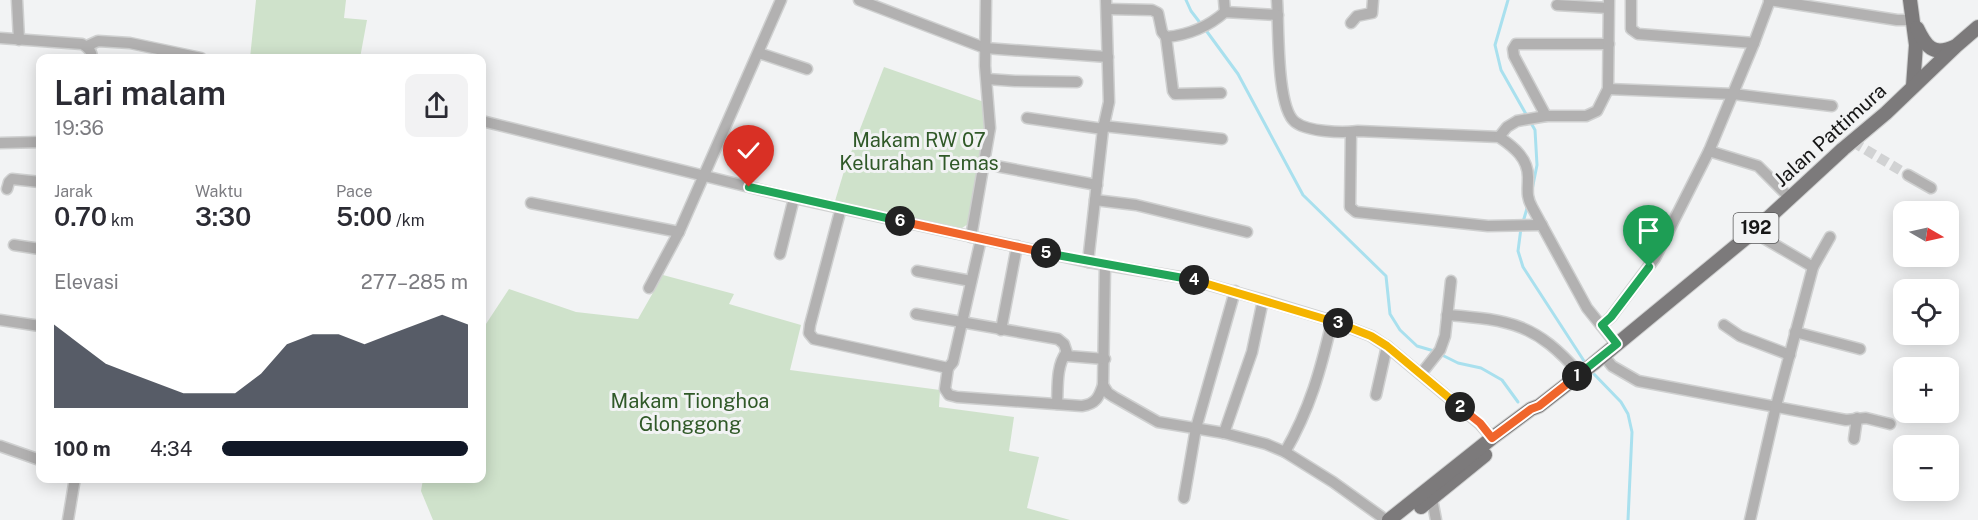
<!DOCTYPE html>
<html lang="id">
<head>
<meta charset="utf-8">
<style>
	body { margin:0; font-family:"Public Sans",sans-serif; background:#f2f2f3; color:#2b2b33; height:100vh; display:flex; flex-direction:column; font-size:22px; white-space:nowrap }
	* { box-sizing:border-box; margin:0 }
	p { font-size:20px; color:#7c7c81 }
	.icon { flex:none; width:33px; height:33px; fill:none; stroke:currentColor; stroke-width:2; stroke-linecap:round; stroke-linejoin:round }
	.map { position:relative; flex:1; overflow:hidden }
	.drawer { position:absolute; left:36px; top:54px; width:450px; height:429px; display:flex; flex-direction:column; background:#fff; border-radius:12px; box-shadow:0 3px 15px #0003 }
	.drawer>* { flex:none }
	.needle { width:39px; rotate:99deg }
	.fabs { position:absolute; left:1893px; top:201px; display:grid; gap:12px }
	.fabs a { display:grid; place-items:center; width:66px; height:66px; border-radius:12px; background:#fff; box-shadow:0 3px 15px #0003; font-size:30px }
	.pin { position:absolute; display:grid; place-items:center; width:51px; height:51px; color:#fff; margin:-62px -26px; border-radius:50% 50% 50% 0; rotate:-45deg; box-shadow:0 0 6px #0007 }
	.pin .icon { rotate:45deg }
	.km { position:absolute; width:30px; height:30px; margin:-15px; border-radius:50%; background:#222; color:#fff; font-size:16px; line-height:30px; text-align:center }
	.round { display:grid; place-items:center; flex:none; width:63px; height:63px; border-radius:12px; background:#f2f2f3 }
	.summary { display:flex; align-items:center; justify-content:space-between; height:102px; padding:0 18px }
	h1 { font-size:33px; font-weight:600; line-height:45px }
	.stats { display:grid; grid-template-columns:repeat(3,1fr); gap:9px; height:102px; padding:6px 18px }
	.stats div { display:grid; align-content:center }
	.stats b { font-size:26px; font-weight:600 }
	.stats small { font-size:16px; font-weight:400 }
	.stats p { font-size:16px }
	.chart { height:168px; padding:12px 18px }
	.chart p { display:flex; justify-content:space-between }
	.chart svg { width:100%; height:108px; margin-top:6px; fill:#111827; opacity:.7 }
	ul { padding:0 18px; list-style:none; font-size:20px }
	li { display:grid; grid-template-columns:96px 72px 1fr; align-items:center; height:45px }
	li i { height:15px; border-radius:8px; background:#111827 }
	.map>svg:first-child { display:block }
	.green { fill:#cfe2cb }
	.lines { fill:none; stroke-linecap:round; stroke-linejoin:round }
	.stream { stroke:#a9e0ee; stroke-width:3 }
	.minor-tunnel { stroke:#d1d2d3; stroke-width:10; stroke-dasharray:10 5; stroke-linecap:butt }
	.minor-casing { stroke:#cfd0d0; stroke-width:13 }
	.major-casing { stroke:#cfd0d0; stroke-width:16 }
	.minor { stroke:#b2b1b1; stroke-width:10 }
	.major { stroke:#7c7a7b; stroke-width:14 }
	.split-1-casing { stroke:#fff; stroke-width:12 }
	.split-2-casing { stroke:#fff; stroke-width:12 }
	.split-3-casing { stroke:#fff; stroke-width:12 }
	.split-4-casing { stroke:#fff; stroke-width:12 }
	.split-5-casing { stroke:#fff; stroke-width:12 }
	.split-6-casing { stroke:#fff; stroke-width:12 }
	.split-7-casing { stroke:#fff; stroke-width:12 }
	.split-1 { stroke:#22a559; stroke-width:8 }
	.split-2 { stroke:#f0652b; stroke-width:8 }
	.split-3 { stroke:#f5b400; stroke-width:8 }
	.split-4 { stroke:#f5b400; stroke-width:8 }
	.split-5 { stroke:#22a559; stroke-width:8 }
	.split-6 { stroke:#f0652b; stroke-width:8 }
	.split-7 { stroke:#22a559; stroke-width:8 }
	.labels { text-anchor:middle; stroke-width:6; stroke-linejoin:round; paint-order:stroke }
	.shield { fill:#f2f3f4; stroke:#585859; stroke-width:1.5 }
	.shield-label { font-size:18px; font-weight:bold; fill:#161616 }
	.street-label { font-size:20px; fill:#161616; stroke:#f2f3f4 }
	.park-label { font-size:20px; fill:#305928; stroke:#f2f3f4 }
</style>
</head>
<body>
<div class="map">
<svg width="1978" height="520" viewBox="0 0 1978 520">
	<rect width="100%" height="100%" fill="#f2f3f4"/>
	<!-- green -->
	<g class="green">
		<polygon points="256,0 346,0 344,18 367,20 360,58 250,58"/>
		<polygon points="884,67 984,102 987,123 968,224 962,228 835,201 845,168"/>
		<polygon points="663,275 734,294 729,304 801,325 790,370 940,390 939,407 1014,417 1009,451 1039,457 1027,508 1070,520 433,520 421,491 423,479 482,478 482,330 509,289 576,312 638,319"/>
	</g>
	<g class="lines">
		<!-- stream -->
		<g class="stream">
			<polyline points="1186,0 1191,11 1201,24"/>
			<polyline points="1508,0 1495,45 1501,70 1535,130 1537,165 1532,190"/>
			<polyline points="1205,29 1238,74 1303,195 1386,276 1390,314 1400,330 1417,346 1434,351"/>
			<polyline points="1523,222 1528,205"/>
			<polyline points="1521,228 1518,251 1523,267 1586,364"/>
			<polyline points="1440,354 1458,363 1481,368 1502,380 1518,402"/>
			<polyline points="1592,372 1621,402 1628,414 1632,432 1628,520"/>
		</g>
		<!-- minor-tunnel -->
		<polyline class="minor-tunnel" points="1853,142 1908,175"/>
		<defs>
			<g id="minor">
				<polyline points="17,0 19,40"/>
				<polyline points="859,0 985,48 1108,57"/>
				<polyline points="1224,0 1225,12"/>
				<path d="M1277 0C1279 25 1276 107 1295 122 1308 132 1342 133 1358 131L1499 137C1514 147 1529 159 1528 179 1528 190 1526 196 1532 207L1587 308 1616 344"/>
				<polyline points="1631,0 1631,29 1638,34 1754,43"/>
				<polyline points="1769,0 1897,20 1913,20"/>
				<polyline points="1557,5 1608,8"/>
				<polyline points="1107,9 1152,10 1158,13 1162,32 1166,37 1173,91 1175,94 1221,93"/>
				<polyline points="1351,23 1357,16 1372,13 1373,0"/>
				<path d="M1166 37C1189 35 1208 27 1225 12L1278 15"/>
				<path d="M0 38 82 44C88 47 92 52 92 58"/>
				<polyline points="87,46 98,41 130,43 201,58"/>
				<polyline points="759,53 807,69"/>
				<polyline points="987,79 1015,81 1077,82"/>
				<polyline points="1608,89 1733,94 1832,106"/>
				<polyline points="1546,116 1514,56 1513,49 1516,44 1609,44"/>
				<polyline points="1027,118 1103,129"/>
				<polyline points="482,121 794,198 1088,262 1185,278 1263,300 1332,321 1371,336 1389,348 1480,424 1492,438"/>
				<polyline points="1103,126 1222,139"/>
				<polyline points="1351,132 1350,207 1356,212 1488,226 1542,225"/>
				<polyline points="1499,137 1507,127 1517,121 1546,116 1586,116 1597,111 1608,89 1609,0"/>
				<polyline points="0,143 40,142"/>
				<polyline points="1709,151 1758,166 1790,198"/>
				<polyline points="985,164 1097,185"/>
				<polyline points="1908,175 1931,188"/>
				<polyline points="7,189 9,182 12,179 40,182"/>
				<polyline points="1095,200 1136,205 1247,232"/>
				<polyline points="531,203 679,232"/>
				<polyline points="841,208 810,325 809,333 814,339 948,368 953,362 981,239"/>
				<polyline points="1753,232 1813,267"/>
				<polyline points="971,237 990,128 985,66 986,0"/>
				<polyline points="14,245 40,249"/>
				<polyline points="780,254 794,198"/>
				<polyline points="1088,262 1103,129 1109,102 1106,0"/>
				<polyline points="1105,265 1103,385 1108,393 1114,397 1158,422 1224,433 1266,444 1285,452 1333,482 1386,520"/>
				<polyline points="917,271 971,281"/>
				<polyline points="649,288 679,232 781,0"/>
				<polyline points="916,314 1058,339 1064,344 1068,356 1105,359"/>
				<path d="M1447 315C1512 320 1536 324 1580 374"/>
				<polyline points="0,320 40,326"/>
				<polyline points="1602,325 1611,317 1655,258 1709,151 1754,43 1770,0"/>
				<polyline points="1724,325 1740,336 1790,355"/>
				<polyline points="1001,330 1017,246"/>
				<polyline points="1795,332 1860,349"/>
				<polyline points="1604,356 1612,366 1638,381 1846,420 1866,418 1890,424"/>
				<path d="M948 368 945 389 949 395 957 397 1082 406C1096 404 1099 397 1103 385"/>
				<polyline points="1421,374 1440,350 1445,336 1451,281"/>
				<polyline points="1376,395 1387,346"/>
				<path d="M1057 404C1058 389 1056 366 1066 353"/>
				<polyline points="1224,433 1252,352 1263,300"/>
				<polyline points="1854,439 1857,418"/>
				<polyline points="0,446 40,460"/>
				<path d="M1285 452C1310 409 1321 369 1332 321"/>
				<polyline points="1184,498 1196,428 1235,291"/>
				<polyline points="1432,499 1436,520"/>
				<polyline points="68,520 75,478"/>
				<polyline points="1750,520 1776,406 1813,267 1830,237"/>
			</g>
			<g id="major">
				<polyline points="1910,0 1916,45 1913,86"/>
				<path d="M1917 28C1926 47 1933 56 1954 47"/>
				<polyline points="1421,507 1485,455"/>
				<polyline points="1389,520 1492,438 1531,409 1539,406 1593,364 1753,232 1843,149 1886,113 1956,46 1978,27"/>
			</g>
		</defs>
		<!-- minor casing -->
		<use href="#minor" class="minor-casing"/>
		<!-- major casing -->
		<use href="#major" class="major-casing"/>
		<!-- minor -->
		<use href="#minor" class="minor"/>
		<!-- major -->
		<use href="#major" class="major"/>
	</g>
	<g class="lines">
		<defs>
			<polyline id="split-1" points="1577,376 1617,344 1602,325 1611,317 1649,267"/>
			<polyline id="split-2" points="1460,407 1480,423 1492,438 1531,409 1539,406 1577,376"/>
			<polyline id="split-3" points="1338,323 1371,336 1387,346 1460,407"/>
			<polyline id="split-4" points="1194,280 1338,323"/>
			<polyline id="split-5" points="1046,253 1194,280"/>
			<polyline id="split-6" points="900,221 1046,253"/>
			<polyline id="split-7" points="749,187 900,221"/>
		</defs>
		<!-- split-1 casing -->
		<use href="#split-1" class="split-1-casing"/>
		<!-- split-2 casing -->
		<use href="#split-2" class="split-2-casing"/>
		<!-- split-3 casing -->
		<use href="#split-3" class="split-3-casing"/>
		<!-- split-4 casing -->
		<use href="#split-4" class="split-4-casing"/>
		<!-- split-5 casing -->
		<use href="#split-5" class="split-5-casing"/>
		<!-- split-6 casing -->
		<use href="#split-6" class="split-6-casing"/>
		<!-- split-7 casing -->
		<use href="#split-7" class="split-7-casing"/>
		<!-- split-1 -->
		<use href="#split-1" class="split-1"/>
		<!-- split-2 -->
		<use href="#split-2" class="split-2"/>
		<!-- split-3 -->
		<use href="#split-3" class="split-3"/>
		<!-- split-4 -->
		<use href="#split-4" class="split-4"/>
		<!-- split-5 -->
		<use href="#split-5" class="split-5"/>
		<!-- split-6 -->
		<use href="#split-6" class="split-6"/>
		<!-- split-7 -->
		<use href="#split-7" class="split-7"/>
	</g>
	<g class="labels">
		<!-- shield labels -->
		<rect class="shield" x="1733.5" y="213" width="45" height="30" rx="4.5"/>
		<g class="shield-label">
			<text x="1756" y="234">192</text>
		</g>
		<!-- street labels -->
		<g class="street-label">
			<text transform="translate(1830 135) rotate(-42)" y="7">Jalan Pattimura</text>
		</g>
		<!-- park labels -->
		<g class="park-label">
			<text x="919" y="147">Makam RW 07<tspan x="919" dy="23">Kelurahan Temas</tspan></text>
			<text x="690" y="408">Makam Tionghoa<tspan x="690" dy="23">Glonggong</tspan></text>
		</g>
	</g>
</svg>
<div class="fabs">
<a><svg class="needle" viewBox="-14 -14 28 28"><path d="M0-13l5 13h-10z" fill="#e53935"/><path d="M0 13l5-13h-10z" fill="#7c7c81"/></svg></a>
<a><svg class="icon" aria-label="locate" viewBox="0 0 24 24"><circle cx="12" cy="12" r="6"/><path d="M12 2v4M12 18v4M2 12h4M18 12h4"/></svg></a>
<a>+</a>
<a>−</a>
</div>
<div class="pin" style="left:1649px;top:267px;background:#1e9e55"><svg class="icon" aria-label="arrive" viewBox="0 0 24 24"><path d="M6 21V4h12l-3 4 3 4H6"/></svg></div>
<div class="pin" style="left:749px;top:187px;background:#d93025"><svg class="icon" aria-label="check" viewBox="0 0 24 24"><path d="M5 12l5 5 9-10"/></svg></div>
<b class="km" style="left:1577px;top:376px">1</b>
<b class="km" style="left:1460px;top:407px">2</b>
<b class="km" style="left:1338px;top:323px">3</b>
<b class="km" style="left:1194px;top:280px">4</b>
<b class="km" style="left:1046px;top:253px">5</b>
<b class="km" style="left:900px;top:221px">6</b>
<section class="drawer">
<div class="summary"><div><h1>Lari malam</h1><p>19:36</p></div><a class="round"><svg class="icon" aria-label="share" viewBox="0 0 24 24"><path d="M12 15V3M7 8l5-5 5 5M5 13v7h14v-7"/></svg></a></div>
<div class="stats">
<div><p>Jarak</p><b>0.70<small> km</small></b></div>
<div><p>Waktu</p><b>3:30</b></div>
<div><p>Pace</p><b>5:00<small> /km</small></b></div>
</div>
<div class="chart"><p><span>Elevasi</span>277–285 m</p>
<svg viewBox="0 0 160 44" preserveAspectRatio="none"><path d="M0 44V10L10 18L20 26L30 30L40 34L50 38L60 38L70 38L80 30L90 18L100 14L110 14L120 18L130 14L140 10L150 6L160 10V44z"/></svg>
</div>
<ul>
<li><b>100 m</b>4:34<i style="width:100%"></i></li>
</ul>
</section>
</div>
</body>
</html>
